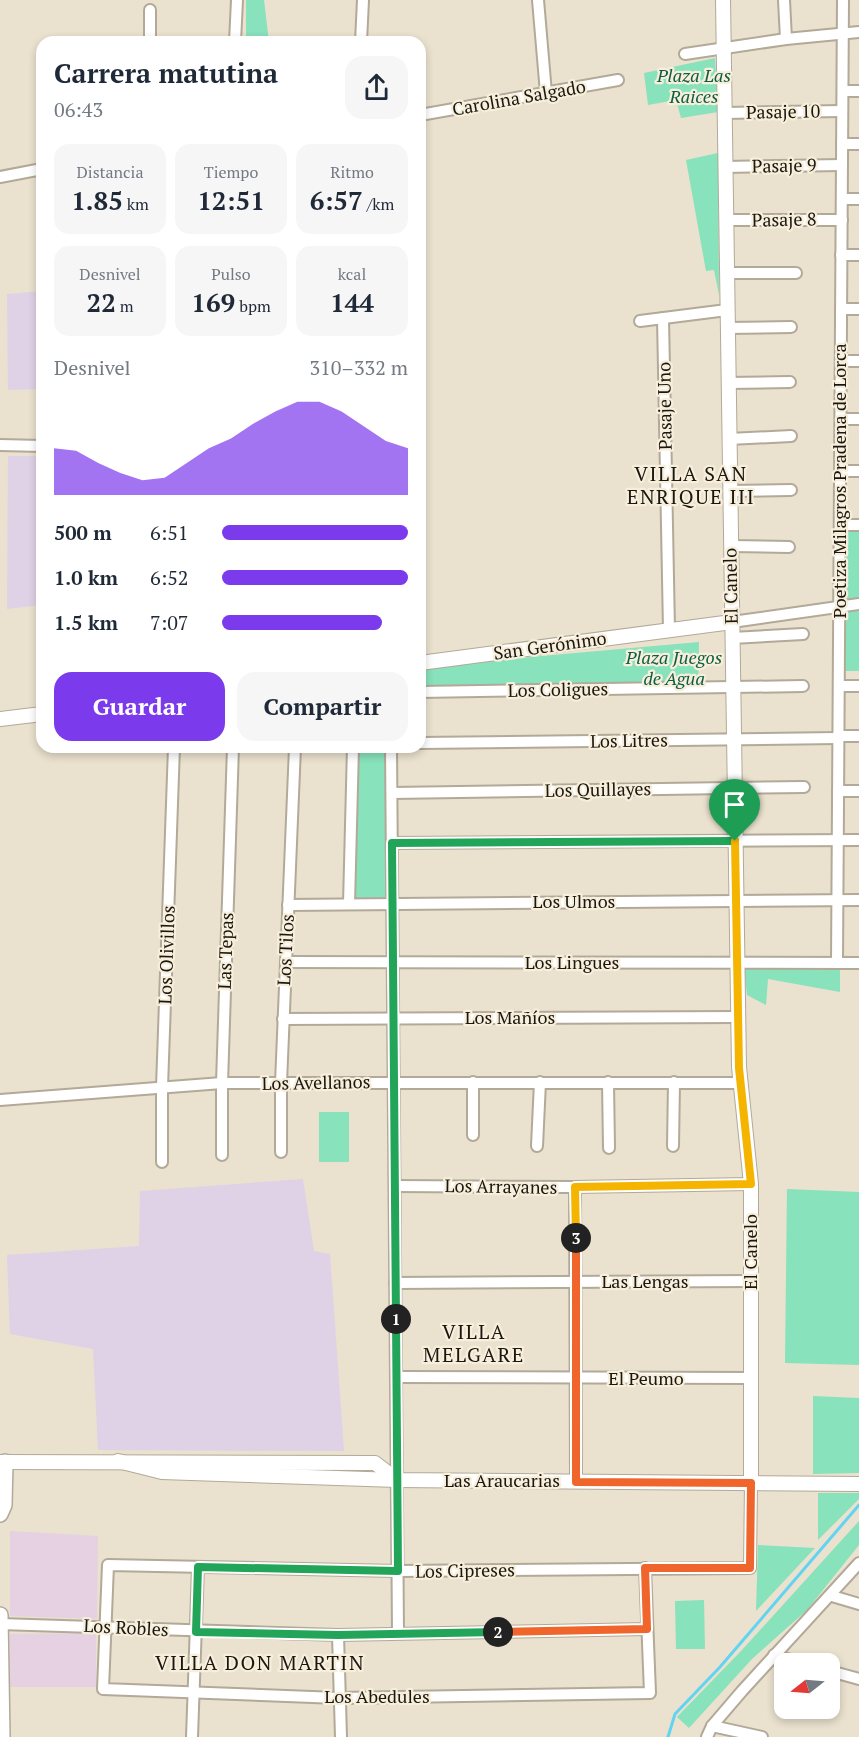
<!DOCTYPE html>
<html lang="es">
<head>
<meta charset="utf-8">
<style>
	body { margin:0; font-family:"PT Serif",serif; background:#f6f6f7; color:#1f2937; height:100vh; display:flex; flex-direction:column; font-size:22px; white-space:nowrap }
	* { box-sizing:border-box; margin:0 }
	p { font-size:20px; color:#747a83 }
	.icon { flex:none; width:33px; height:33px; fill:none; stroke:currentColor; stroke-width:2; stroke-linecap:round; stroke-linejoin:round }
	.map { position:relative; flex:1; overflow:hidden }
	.sheet { position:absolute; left:36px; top:36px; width:390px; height:717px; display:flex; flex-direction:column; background:#fff; border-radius:18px; box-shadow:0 3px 9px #0003 }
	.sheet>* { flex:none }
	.needle { width:39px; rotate:253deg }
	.fabs { position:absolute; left:774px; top:1653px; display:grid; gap:12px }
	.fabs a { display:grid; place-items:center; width:66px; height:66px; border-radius:12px; background:#fff; box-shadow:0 3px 9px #0003; font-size:30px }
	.pin { position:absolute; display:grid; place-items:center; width:51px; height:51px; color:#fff; margin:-62px -26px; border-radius:50% 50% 50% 0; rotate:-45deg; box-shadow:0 0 6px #0007 }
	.pin .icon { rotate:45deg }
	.km { position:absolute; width:30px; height:30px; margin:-15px; border-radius:50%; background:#222; color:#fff; font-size:16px; line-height:30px; text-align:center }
	.round { display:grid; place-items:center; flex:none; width:63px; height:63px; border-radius:18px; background:#f6f6f7 }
	.head { display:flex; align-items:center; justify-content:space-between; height:102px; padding:0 18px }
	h1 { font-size:27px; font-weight:800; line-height:45px }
	.figures { display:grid; grid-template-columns:repeat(3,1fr); gap:9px; height:102px; padding:6px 18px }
	.figures div { display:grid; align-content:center; border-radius:15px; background:#f6f6f7; text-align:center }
	.figures b { font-size:26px; font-weight:800 }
	.figures small { font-size:16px; font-weight:400 }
	.figures p { font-size:16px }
	.chart { height:168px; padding:12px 18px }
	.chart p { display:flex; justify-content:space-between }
	.chart svg { width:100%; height:108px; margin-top:6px; fill:#7c3aed; opacity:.7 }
	.primary-button { display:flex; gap:12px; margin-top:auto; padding:12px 18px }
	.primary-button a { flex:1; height:69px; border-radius:18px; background:#7c3aed; color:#fff; font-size:24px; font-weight:800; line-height:69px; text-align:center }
	.primary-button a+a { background:#f6f6f7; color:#1f2937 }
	ul { padding:0 18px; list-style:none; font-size:20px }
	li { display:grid; grid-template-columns:96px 72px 1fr; align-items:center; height:45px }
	li i { height:15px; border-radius:8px; background:#7c3aed }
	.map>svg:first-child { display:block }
	.commercial { fill:#e5d1e1 }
	.education { fill:#dfd2e6 }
	.green { fill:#88e2bb }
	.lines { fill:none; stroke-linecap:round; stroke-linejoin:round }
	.stream { stroke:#60d4f2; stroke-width:3 }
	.minor-casing { stroke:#b2a998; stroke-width:14 }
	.tertiary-casing { stroke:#b2a998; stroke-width:16 }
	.secondary-casing { stroke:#b2a998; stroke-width:18 }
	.minor { stroke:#fff; stroke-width:10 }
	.tertiary { stroke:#fff; stroke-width:14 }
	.secondary { stroke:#fff; stroke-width:15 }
	.split-1-casing { stroke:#fff; stroke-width:12 }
	.split-2-casing { stroke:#fff; stroke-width:12 }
	.split-3-casing { stroke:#fff; stroke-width:12 }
	.split-4-casing { stroke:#fff; stroke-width:12 }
	.split-1 { stroke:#22a559; stroke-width:8 }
	.split-2 { stroke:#22a559; stroke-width:8 }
	.split-3 { stroke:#f0652b; stroke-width:8 }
	.split-4 { stroke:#f5b400; stroke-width:8 }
	.labels { text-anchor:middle; stroke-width:4.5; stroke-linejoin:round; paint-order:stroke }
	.park-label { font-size:18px; font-style:italic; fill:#0e5e44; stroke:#f7eedb }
	.street-label { font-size:18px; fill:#1a1710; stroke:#f7eedb }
	.neighbourhood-label { font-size:20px; letter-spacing:1.5px; fill:#1a1710; stroke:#f7eedb }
</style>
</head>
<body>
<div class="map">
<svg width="859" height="1737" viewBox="0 0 859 1737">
	<rect width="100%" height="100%" fill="#eae1ce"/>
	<!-- commercial -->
	<g class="commercial">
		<polygon points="10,1531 98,1536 97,1619 10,1616"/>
		<polygon points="96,1633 96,1687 9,1687 10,1634"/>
	</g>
	<!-- education -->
	<g class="education">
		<polygon points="42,291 42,389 8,390 7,294"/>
		<polygon points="8,456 42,456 42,605 7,609"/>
		<polygon points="303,1179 314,1251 330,1254 344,1451 98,1450 93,1349 10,1334 7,1255 139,1246 140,1191"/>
	</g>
	<!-- green -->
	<g class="green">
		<polygon points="246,0 264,0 269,42 246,42"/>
		<polygon points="715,58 718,112 681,118 676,100 648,105 644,73"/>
		<polygon points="718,153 719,295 714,270 706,271 686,160"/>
		<polygon points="845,529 859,529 859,671 842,671"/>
		<polygon points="699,642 698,693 420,694 420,667"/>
		<polygon points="357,747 386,747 390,910 352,908"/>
		<polygon points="744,968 840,968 840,992 768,979 766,1005 747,995"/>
		<rect x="319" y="1112" width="30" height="50"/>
		<polygon points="787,1189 859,1192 859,1365 785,1363"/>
		<polygon points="813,1396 859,1398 859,1473 813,1474"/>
		<polygon points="818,1493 859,1493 859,1499 818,1540"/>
		<polygon points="859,1521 859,1545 807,1610 752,1659 689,1728 677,1717 742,1650"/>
		<polygon points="758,1545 815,1548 756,1611"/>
		<polygon points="704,1600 705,1649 676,1649 675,1601"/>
	</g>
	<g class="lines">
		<!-- stream -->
		<polyline class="stream" points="668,1737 675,1714 720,1667 859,1505"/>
		<defs>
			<g id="minor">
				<polyline points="538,0 546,93"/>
				<polyline points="784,0 786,39"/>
				<polyline points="150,42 150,10"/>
				<polyline points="235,42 237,0"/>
				<polyline points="361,42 363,0"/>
				<polyline points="685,54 786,39 859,32"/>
				<polyline points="843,91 859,91"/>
				<polyline points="725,113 842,111"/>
				<polyline points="420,115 618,80"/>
				<polyline points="842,144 859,144"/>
				<polyline points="725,167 842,165"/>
				<polyline points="0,177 42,169"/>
				<polyline points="842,199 859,199"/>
				<polyline points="726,220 842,220"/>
				<polyline points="841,255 859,255"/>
				<polyline points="727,273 796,273"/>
				<polyline points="841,309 859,309"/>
				<polyline points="663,318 669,630"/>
				<polyline points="640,321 727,310"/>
				<polyline points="727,328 791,327"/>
				<polyline points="841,361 859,361"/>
				<polyline points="728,383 790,382"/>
				<polyline points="841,419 859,419"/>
				<polyline points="729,439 791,436"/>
				<polyline points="0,445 42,446"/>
				<polyline points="840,471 859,471"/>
				<polyline points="730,491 791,490"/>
				<polyline points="840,525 859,525"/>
				<polyline points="731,546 789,547"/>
				<polyline points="732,622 859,604"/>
				<polyline points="732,638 803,634"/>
				<polyline points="839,686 859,686"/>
				<polyline points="420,692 803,686"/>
				<polyline points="839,736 859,736"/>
				<polyline points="420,743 838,738"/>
				<polyline points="391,747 398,1633"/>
				<polyline points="838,791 859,791"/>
				<polyline points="392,793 804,787"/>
				<polyline points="392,843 859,840"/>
				<polyline points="349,904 353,747"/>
				<polyline points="288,905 859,900"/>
				<polyline points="286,962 859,963"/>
				<polyline points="837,963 843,0"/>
				<polyline points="283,1019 738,1017"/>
				<polyline points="473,1082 473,1135"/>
				<polyline points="608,1082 609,1148"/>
				<polyline points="0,1100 222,1083 741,1083"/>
				<polyline points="537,1146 540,1082"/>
				<polyline points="673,1146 674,1082"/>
				<polyline points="281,1152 281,1083 295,747"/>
				<polyline points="222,1155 222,1083 233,747"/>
				<polyline points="162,1162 162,1087 174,747"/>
				<polyline points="395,1186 575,1187 751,1184"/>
				<polyline points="575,1187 576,1482"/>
				<polyline points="395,1283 751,1281"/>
				<polyline points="396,1377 751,1378"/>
				<polyline points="645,1568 650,1693 338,1698 103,1689 108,1565 398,1571 750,1568 751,1483"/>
				<polyline points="832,1596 859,1604"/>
				<polyline points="0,1624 338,1635 647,1629"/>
				<polyline points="338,1635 341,1737"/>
				<polyline points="774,1655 803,1664"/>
				<polyline points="830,1671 859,1679"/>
				<polyline points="712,1726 762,1737"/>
				<polyline points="192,1737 198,1567"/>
				<polyline points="707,1737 712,1726 742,1691 859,1563"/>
			</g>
			<g id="tertiary">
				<polyline points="723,0 739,1067 751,1184 751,1483"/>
				<polyline points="420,663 732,622"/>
				<polyline points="0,719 42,714"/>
				<polyline points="118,1461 162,1472 397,1480 859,1484"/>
				<polyline points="0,1462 375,1463 397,1480"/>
			</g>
			<g id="secondary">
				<polyline points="0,1514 4,1505 5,1462"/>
				<polyline points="0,1615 2,1737"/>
			</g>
		</defs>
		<!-- minor casing -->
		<use href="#minor" class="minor-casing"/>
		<!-- tertiary casing -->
		<use href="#tertiary" class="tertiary-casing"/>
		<!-- secondary casing -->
		<use href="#secondary" class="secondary-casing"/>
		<!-- minor -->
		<use href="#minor" class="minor"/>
		<!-- tertiary -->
		<use href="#tertiary" class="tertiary"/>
		<!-- secondary -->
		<use href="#secondary" class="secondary"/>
	</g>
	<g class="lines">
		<defs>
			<polyline id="split-1" points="396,1319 392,843 735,841"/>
			<polyline id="split-2" points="396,1319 398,1571 198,1567 196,1632 338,1635 498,1632"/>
			<polyline id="split-3" points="498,1632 647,1629 645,1568 750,1568 751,1483 576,1482 576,1238"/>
			<polyline id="split-4" points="576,1238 575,1187 751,1184 739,1068 735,841"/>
		</defs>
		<!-- split-1 casing -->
		<use href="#split-1" class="split-1-casing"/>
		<!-- split-2 casing -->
		<use href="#split-2" class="split-2-casing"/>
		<!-- split-3 casing -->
		<use href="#split-3" class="split-3-casing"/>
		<!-- split-4 casing -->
		<use href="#split-4" class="split-4-casing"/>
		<!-- split-1 -->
		<use href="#split-1" class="split-1"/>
		<!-- split-2 -->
		<use href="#split-2" class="split-2"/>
		<!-- split-3 -->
		<use href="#split-3" class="split-3"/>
		<!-- split-4 -->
		<use href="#split-4" class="split-4"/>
	</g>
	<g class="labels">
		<!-- park labels -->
		<g class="park-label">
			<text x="694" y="82">Plaza Las<tspan x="694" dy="21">Raices</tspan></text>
			<text x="674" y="664">Plaza Juegos<tspan x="674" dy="21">de Agua</tspan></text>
		</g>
		<!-- street labels -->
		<g class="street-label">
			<text transform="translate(519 98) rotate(-10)" y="6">Carolina Salgado</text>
			<text transform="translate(783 112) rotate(-1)" y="6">Pasaje 10</text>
			<text transform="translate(784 166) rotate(-1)" y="6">Pasaje 9</text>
			<text transform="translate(784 220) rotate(-1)" y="6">Pasaje 8</text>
			<text transform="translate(665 406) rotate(-91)" y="6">Pasaje Uno</text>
			<text transform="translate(840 481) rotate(-90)" y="6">Poetiza Milagros Pradena de Lorca</text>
			<text transform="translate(731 586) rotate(-91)" y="6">El Canelo</text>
			<text transform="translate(550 646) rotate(-8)" y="6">San Gerónimo</text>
			<text transform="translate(558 690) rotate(-1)" y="6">Los Coligues</text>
			<text transform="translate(629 741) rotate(-1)" y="6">Los Litres</text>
			<text transform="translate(598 790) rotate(-1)" y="6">Los Quillayes</text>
			<text x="574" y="908">Los Ulmos</text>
			<text transform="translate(286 950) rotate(-87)" y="6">Los Tilos</text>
			<text transform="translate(226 951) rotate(-88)" y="6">Las Tepas</text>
			<text transform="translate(167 955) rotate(-88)" y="6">Los Olivillos</text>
			<text x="572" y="969">Los Lingues</text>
			<text x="510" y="1024">Los Mañíos</text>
			<text transform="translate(316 1083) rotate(-1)" y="6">Los Avellanos</text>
			<text transform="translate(501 1187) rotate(1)" y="6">Los Arrayanes</text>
			<text transform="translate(751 1252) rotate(-90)" y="6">El Canelo</text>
			<text x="645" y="1288">Las Lengas</text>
			<text x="646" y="1385">El Peumo</text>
			<text x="502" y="1487">Las Araucarias</text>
			<text transform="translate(465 1571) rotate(-1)" y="6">Los Cipreses</text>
			<text transform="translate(126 1628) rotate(3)" y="6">Los Robles</text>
			<text x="377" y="1703">Los Abedules</text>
		</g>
		<!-- neighbourhood labels -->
		<g class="neighbourhood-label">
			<text x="691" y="481">VILLA SAN<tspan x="691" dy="23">ENRIQUE III</tspan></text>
			<text x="474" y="1339">VILLA<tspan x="474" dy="23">MELGARE</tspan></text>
			<text x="260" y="1670">VILLA DON MARTIN</text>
		</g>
	</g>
</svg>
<div class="fabs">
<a><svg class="needle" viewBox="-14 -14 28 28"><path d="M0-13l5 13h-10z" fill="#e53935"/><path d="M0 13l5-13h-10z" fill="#747a83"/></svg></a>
</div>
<div class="pin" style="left:735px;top:841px;background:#1e9e55"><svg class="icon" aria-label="arrive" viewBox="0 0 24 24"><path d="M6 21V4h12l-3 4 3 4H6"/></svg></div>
<b class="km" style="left:396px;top:1319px">1</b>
<b class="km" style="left:498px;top:1632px">2</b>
<b class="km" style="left:576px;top:1238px">3</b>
<section class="sheet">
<div class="head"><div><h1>Carrera matutina</h1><p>06:43</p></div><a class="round"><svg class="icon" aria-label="share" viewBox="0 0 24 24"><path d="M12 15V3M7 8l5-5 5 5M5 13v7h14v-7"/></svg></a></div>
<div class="figures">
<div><p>Distancia</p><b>1.85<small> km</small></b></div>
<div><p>Tiempo</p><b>12:51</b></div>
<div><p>Ritmo</p><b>6:57<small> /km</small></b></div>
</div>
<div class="figures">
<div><p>Desnivel</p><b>22<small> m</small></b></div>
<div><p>Pulso</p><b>169<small> bpm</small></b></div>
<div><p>kcal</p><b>144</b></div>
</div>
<div class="chart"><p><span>Desnivel</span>310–332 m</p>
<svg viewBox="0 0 160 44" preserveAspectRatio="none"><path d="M0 44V25L10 26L20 31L30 35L40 38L50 37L60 31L70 25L80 21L90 15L100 10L110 6L120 6L130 10L140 16L150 22L160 25V44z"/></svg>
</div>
<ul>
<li><b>500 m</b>6:51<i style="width:100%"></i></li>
<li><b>1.0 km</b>6:52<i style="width:100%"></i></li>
<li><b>1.5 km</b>7:07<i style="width:86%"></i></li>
</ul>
<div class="primary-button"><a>Guardar</a><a>Compartir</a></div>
</section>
</div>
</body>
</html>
